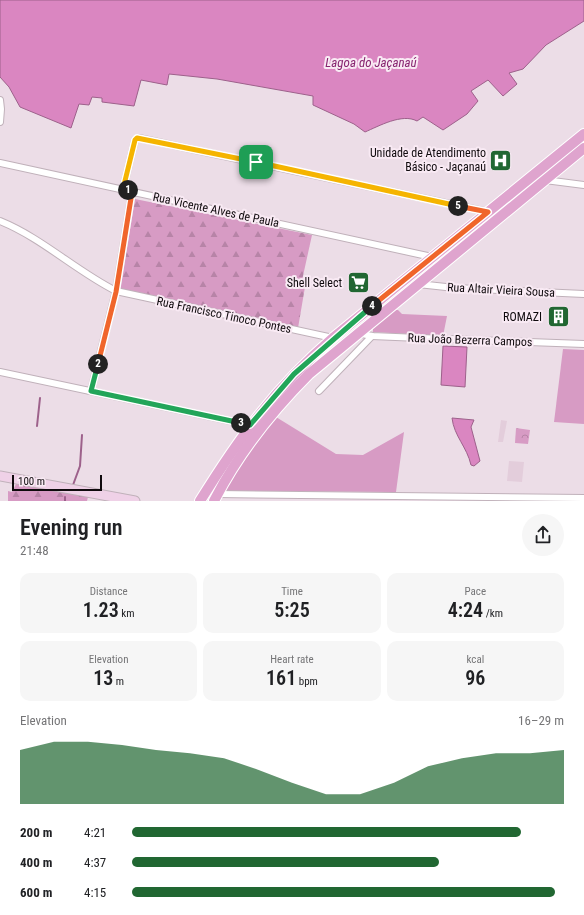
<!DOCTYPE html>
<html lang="en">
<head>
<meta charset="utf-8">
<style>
	body { margin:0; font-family:"Roboto Condensed",sans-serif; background:#f6f6f6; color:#202124; height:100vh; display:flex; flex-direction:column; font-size:15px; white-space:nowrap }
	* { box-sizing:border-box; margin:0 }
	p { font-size:13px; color:#757577 }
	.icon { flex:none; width:22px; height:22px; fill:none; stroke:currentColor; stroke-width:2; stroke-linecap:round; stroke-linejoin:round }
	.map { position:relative; height:501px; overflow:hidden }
	.drawer { display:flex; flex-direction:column; background:#fff; flex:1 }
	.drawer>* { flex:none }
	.scale { position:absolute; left:12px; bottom:10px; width:90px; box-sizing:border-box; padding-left:4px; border:2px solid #0f0a0d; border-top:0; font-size:11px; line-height:14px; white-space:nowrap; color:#0f0a0d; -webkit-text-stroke:3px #f9eaf4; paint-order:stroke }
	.pin { position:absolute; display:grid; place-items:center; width:34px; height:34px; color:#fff; margin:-17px; border-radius:8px; box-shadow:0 2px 6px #0006 }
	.km { position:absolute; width:20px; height:20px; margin:-10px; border-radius:50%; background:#222; color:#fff; font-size:11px; line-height:20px; text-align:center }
	.round { display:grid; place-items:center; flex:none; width:42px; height:42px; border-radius:21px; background:#f6f6f6 }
	.headline { display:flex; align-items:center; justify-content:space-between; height:68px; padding:0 20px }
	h1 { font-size:22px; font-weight:600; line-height:30px }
	.stats { display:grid; grid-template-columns:repeat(3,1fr); gap:6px; height:68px; padding:4px 20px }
	.stats div { display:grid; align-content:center; border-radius:10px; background:#f6f6f6; text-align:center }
	.stats b { font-size:20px; font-weight:600 }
	.stats small { font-size:11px; font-weight:400 }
	.stats p { font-size:11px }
	.chart { height:112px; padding:8px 20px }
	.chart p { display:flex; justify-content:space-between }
	.chart svg { width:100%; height:72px; margin-top:4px; fill:#216732; opacity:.7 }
	ul { padding:0 20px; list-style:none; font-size:13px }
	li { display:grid; grid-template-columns:64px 48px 1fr; align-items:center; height:30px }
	li i { height:10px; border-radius:5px; background:#216732 }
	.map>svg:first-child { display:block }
	.built { fill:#e3cddb }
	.green { fill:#d79bc4 }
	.forest { fill:url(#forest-firs) }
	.park { fill:url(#park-crowns) }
	.water { fill:#da86c1; stroke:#9d618b }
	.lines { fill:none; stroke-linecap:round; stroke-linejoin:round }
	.stream { stroke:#9d618b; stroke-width:2 }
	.street-casing { stroke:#c0b1ba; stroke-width:8 }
	.secondary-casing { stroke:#c0b1ba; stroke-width:11 }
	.primary-casing { stroke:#fff; stroke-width:12 }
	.street { stroke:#fff; stroke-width:6 }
	.secondary { stroke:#efd1e7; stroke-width:9 }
	.primary { stroke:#dfa4ce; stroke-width:10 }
	.split-1-casing { stroke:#fff; stroke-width:8 }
	.split-2-casing { stroke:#fff; stroke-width:8 }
	.split-3-casing { stroke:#fff; stroke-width:8 }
	.split-4-casing { stroke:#fff; stroke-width:8 }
	.split-5-casing { stroke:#fff; stroke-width:8 }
	.split-6-casing { stroke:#fff; stroke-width:8 }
	.split-1 { stroke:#f5b400; stroke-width:5 }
	.split-2 { stroke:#f0652b; stroke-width:5 }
	.split-3 { stroke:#22a559; stroke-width:5 }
	.split-4 { stroke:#22a559; stroke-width:5 }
	.split-5 { stroke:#f0652b; stroke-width:5 }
	.split-6 { stroke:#f5b400; stroke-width:5 }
	.labels { text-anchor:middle; stroke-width:4; stroke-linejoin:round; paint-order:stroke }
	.poi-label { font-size:12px; fill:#0f0a0d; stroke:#f9eaf4; text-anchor:end }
	.street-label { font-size:12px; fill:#0f0a0d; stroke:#f9eaf4 }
	.water-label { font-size:13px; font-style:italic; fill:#872570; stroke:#f9eaf4 }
</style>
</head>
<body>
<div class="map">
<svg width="584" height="501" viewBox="0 0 584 501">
	<defs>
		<pattern id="forest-firs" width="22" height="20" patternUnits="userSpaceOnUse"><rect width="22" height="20" fill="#d79bc4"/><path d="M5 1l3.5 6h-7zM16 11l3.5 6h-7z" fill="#b784a7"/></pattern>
		<pattern id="park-crowns" width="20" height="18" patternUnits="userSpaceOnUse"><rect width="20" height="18" fill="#d79bc4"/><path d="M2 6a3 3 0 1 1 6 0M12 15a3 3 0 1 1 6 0" fill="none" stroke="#b784a7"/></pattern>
	</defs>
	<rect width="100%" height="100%" fill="#ecdde7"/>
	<!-- built -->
	<g class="built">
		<polygon points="501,420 507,421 503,442 498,442"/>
		<polygon points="509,461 524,462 522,482 507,481"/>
	</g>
	<!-- green -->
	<g class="green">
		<polygon points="395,310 398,310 402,314 447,316 443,336 373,332 373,328"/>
		<polygon points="563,349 584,350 584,424 554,422"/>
		<polygon points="276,417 336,454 363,455 404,432 396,492 225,491 249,451"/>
	</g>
	<!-- forest -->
	<g class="forest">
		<polygon points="135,199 312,235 301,285 305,287 298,328 120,290"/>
		<polygon points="16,484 88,497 87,501 8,501 8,491 12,492"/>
	</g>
	<!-- park -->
	<polygon class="park" points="516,428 530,430 528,444 515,443"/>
	<!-- water -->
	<g class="water">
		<path d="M0 0H584V21L546 45 523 69 509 73 517 84 503 96 488 80 471 91 478 101 467 114 443 130 423 117 417 121C402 113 379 126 365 132L354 124 313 105V96L217 79 169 74 167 85 141 80 134 106 102 102V98L92 97 89 105 79 104 71 128 20 107 9 87 0 77Z"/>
		<polygon points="443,346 467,347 465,387 441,385"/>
		<path d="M452 418 474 420 471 427 480 461 474 466 471 465C467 447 454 436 452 418Z"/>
	</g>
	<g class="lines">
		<!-- stream -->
		<g class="stream">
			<polyline points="37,426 40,398"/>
			<polyline points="73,485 80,466 82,435"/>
			<polyline points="65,501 65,497"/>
		</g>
		<defs>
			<g id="street">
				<polyline points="0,100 1,109 0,122"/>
				<polyline points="0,163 432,257"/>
				<polyline points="545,180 584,185"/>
				<polyline points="123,189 135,140 139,138 488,212"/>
				<path d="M0 221C42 238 76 271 116 291L333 338"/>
				<polyline points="418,284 455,288 584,294"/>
				<polyline points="357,333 372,336 419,338 584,344"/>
				<polyline points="0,372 250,425"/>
				<polyline points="91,391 116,291 132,192"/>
				<polyline points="319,391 372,336"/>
				<polyline points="217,494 584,498"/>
			</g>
			<polyline id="secondary" points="0,476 135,501"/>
			<g id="primary">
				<path d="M200 501C239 438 276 387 333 338L584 134"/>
				<path d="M214 501C238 454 272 411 309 374L584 148"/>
			</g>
		</defs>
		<!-- street casing -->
		<use href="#street" class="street-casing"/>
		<!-- secondary casing -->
		<use href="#secondary" class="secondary-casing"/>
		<!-- primary casing -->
		<use href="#primary" class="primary-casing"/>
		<!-- street -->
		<use href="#street" class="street"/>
		<!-- secondary -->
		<use href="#secondary" class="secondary"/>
		<!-- primary -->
		<use href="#primary" class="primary"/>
	</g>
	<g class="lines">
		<defs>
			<polyline id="split-1" points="128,190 123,189 135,140 137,138 256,162"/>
			<polyline id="split-2" points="98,364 116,292 132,192 128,190"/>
			<polyline id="split-3" points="98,364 91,391 241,423"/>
			<polyline id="split-4" points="241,423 250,425 294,374 372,306"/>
			<polyline id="split-5" points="372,306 488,212 458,206"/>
			<polyline id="split-6" points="256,162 458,206"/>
		</defs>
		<!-- split-1 casing -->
		<use href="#split-1" class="split-1-casing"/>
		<!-- split-2 casing -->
		<use href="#split-2" class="split-2-casing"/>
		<!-- split-3 casing -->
		<use href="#split-3" class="split-3-casing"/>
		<!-- split-4 casing -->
		<use href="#split-4" class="split-4-casing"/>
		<!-- split-5 casing -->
		<use href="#split-5" class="split-5-casing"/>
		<!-- split-6 casing -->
		<use href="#split-6" class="split-6-casing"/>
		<!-- split-1 -->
		<use href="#split-1" class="split-1"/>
		<!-- split-2 -->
		<use href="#split-2" class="split-2"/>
		<!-- split-3 -->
		<use href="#split-3" class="split-3"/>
		<!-- split-4 -->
		<use href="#split-4" class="split-4"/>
		<!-- split-5 -->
		<use href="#split-5" class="split-5"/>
		<!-- split-6 -->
		<use href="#split-6" class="split-6"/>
	</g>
	<!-- icons -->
	<defs>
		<symbol id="hospital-square" viewBox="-11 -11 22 22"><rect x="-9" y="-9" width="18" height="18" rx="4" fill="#216732" stroke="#f9eaf4"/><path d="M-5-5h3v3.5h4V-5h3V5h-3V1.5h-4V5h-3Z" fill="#fff"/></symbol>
		<symbol id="supermarket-square" viewBox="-11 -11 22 22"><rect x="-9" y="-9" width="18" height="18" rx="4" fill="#216732" stroke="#f9eaf4"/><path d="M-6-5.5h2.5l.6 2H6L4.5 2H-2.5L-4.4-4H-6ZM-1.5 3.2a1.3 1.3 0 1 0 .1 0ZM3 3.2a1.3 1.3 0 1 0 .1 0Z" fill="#fff"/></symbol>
		<symbol id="building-square" viewBox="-11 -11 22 22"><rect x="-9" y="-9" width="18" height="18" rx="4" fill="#216732" stroke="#f9eaf4"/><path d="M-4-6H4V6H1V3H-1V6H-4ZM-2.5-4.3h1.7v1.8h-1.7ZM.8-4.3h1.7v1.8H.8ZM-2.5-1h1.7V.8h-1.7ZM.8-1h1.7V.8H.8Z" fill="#fff"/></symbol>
	</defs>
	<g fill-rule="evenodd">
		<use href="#hospital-square" x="488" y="148" width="25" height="25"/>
		<use href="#supermarket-square" x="346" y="270" width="25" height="25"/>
		<use href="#building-square" x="546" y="304" width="25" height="25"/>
	</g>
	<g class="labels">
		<!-- poi labels -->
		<g class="poi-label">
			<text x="486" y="157">Unidade de Atendimento<tspan x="486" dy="14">Básico - Jaçanaú</tspan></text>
			<text x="342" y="287">Shell Select</text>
			<text x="542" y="321">ROMAZI</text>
		</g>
		<!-- street labels -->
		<g class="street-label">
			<text transform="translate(216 210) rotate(12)" y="4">Rua Vicente Alves de Paula</text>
			<text transform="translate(501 290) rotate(3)" y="4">Rua Altair Vieira Sousa</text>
			<text transform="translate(224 315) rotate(12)" y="4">Rua Francisco Tinoco Pontes</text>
			<text transform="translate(470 340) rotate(2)" y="4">Rua João Bezerra Campos</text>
		</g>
		<!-- water labels -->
		<g class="water-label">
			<text x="371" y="67">Lagoa do Jaçanaú</text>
		</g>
	</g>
</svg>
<div class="scale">100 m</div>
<div class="pin" style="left:256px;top:162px;background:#1e9e55"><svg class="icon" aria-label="arrive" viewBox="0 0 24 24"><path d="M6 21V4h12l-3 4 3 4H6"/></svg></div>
<b class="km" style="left:128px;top:190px">1</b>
<b class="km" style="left:98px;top:364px">2</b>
<b class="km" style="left:241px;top:423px">3</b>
<b class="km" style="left:372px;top:306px">4</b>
<b class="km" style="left:458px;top:206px">5</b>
</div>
<section class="drawer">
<div class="headline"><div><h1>Evening run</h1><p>21:48</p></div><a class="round"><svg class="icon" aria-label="share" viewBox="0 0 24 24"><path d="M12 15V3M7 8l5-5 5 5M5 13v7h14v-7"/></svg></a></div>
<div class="stats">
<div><p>Distance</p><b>1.23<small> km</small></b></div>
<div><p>Time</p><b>5:25</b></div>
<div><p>Pace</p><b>4:24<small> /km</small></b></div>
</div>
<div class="stats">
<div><p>Elevation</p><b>13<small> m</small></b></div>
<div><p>Heart rate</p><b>161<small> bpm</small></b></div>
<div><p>kcal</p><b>96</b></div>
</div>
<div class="chart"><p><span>Elevation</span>16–29 m</p>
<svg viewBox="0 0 160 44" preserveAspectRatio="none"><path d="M0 44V11L10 6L20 6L30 8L40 11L50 13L60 16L70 23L80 31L90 38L100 38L110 31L120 21L130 16L140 13L150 13L160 11V44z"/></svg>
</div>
<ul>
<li><b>200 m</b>4:21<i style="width:90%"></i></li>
<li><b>400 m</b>4:37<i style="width:71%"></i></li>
<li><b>600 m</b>4:15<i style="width:98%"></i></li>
</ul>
</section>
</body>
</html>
